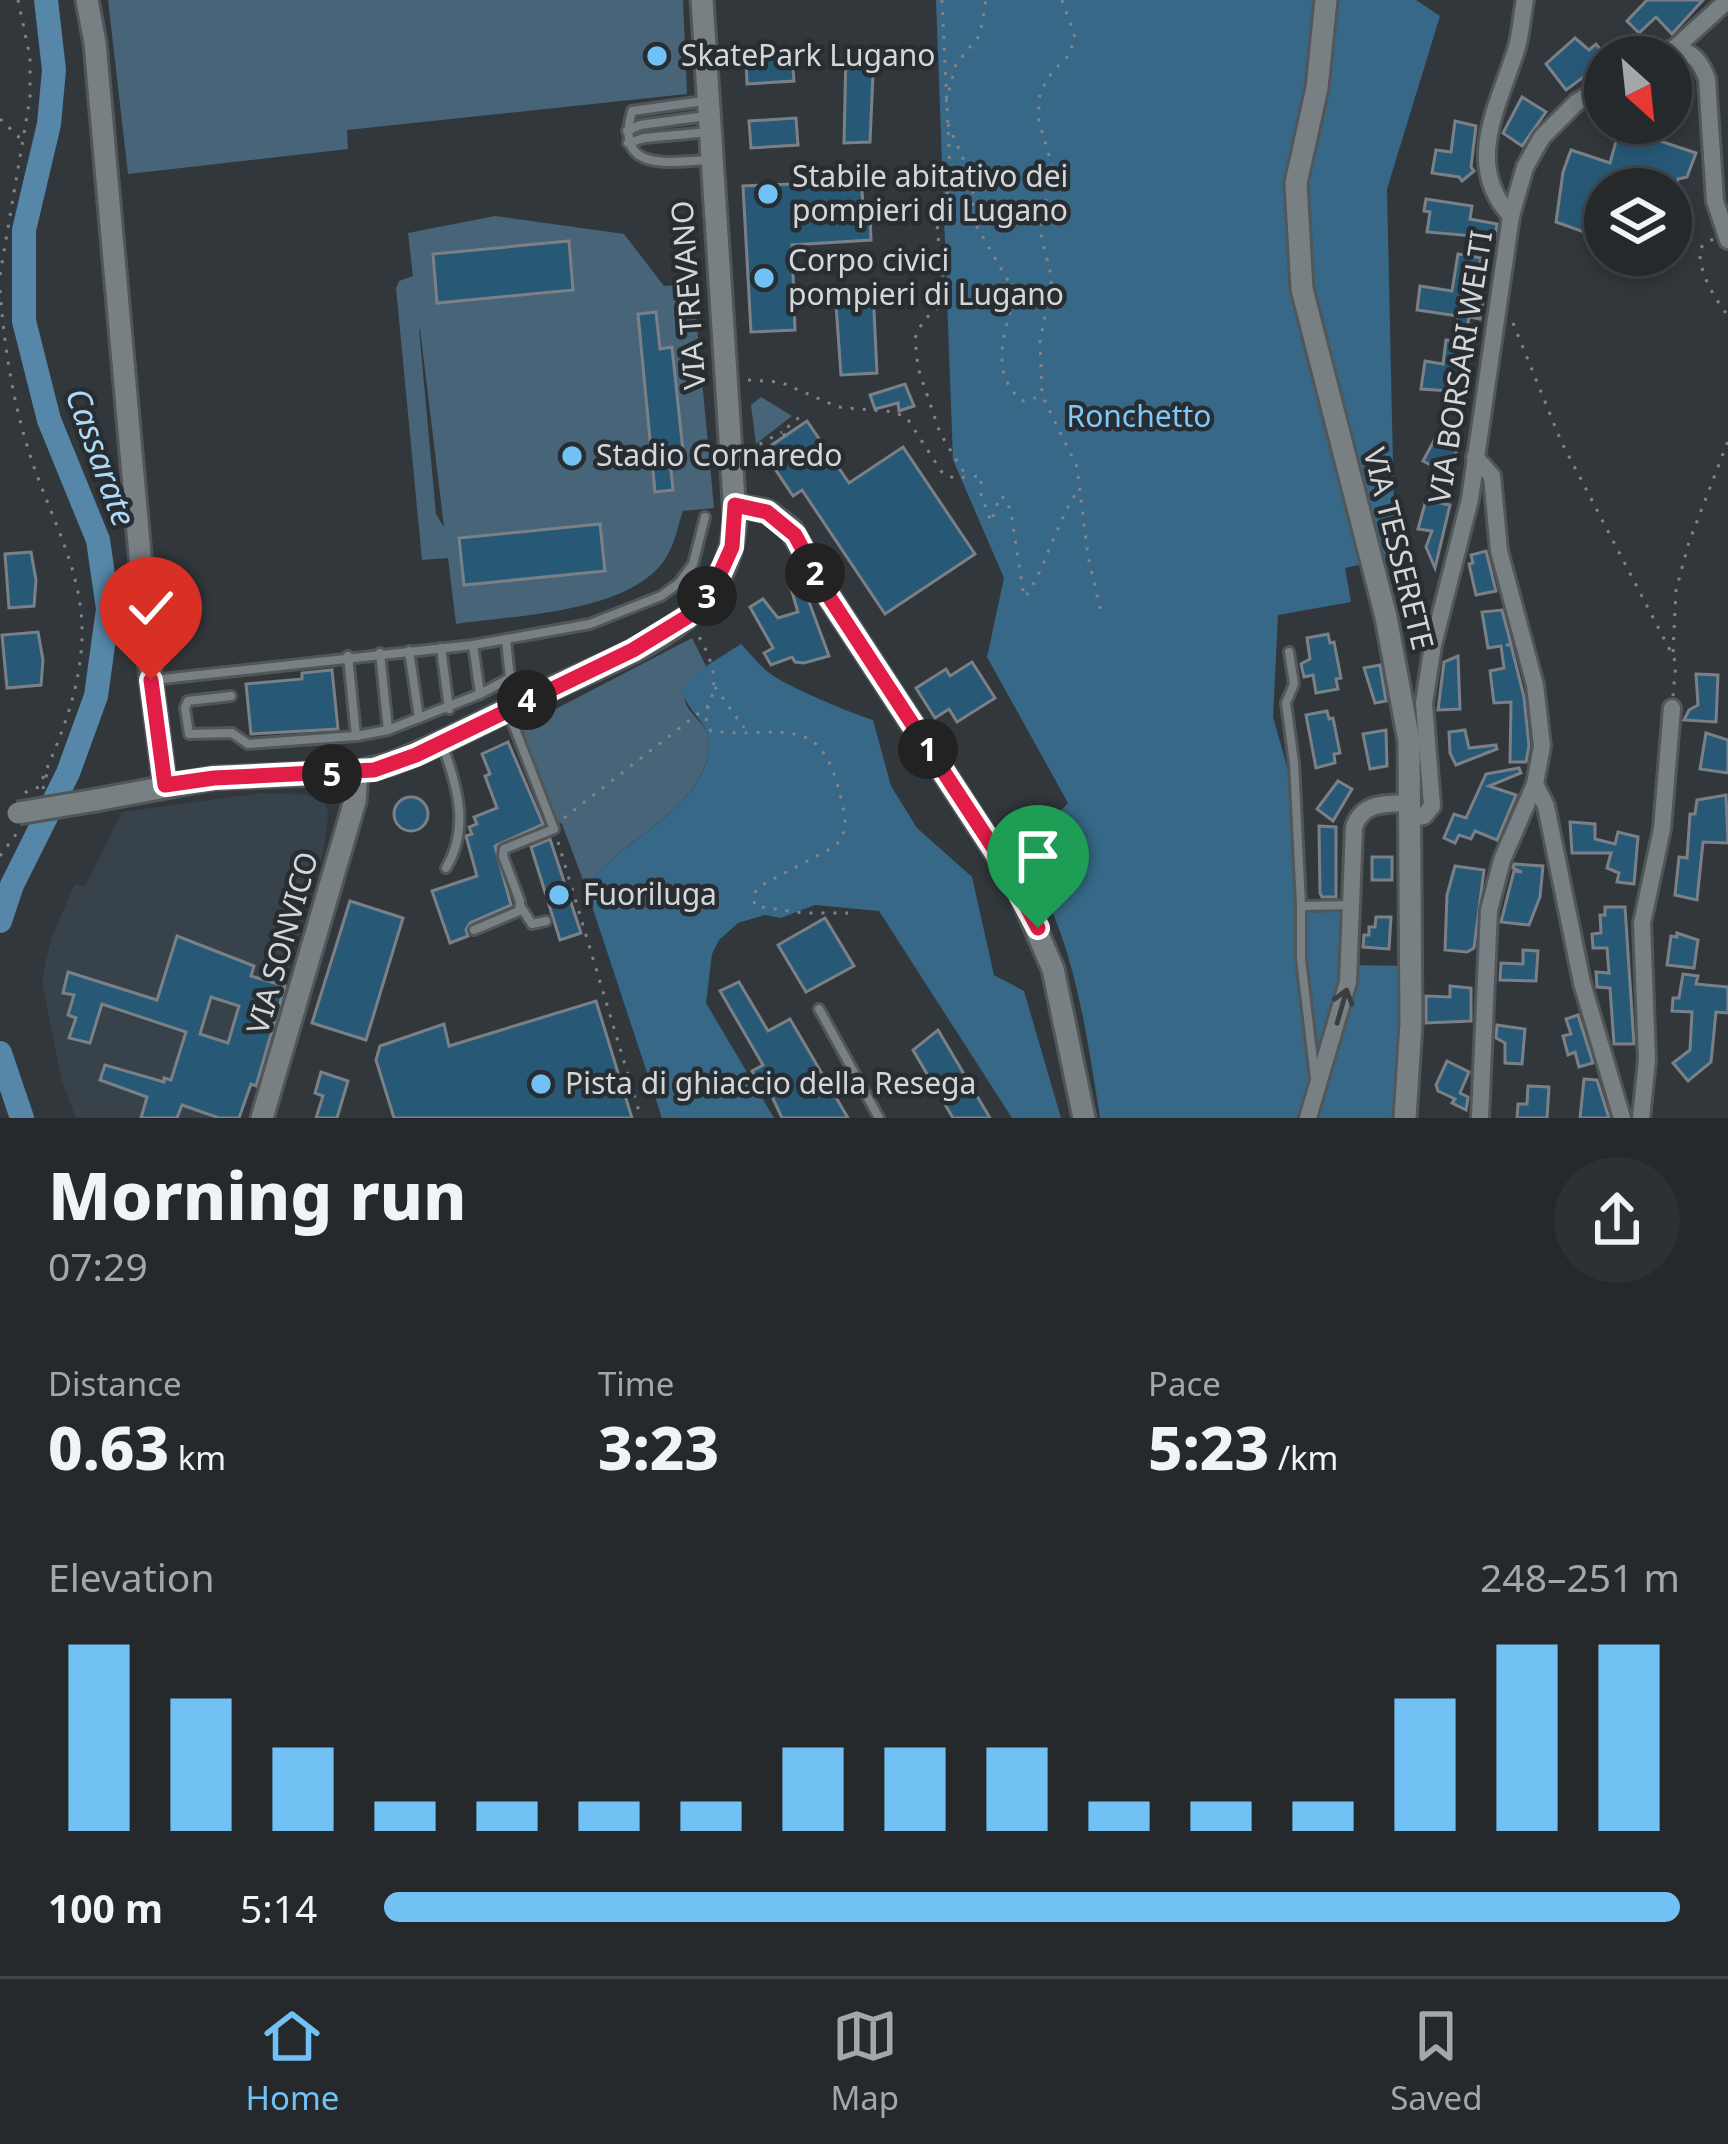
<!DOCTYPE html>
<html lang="en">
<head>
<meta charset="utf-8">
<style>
	body { margin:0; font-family:"Noto Sans",sans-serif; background:#2e3134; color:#f1f3f6; height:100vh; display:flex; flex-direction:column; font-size:45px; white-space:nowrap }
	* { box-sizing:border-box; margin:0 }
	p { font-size:39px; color:#a4a6a9 }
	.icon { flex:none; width:66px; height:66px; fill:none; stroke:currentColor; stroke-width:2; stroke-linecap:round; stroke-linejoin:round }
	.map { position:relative; height:1118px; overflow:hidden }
	.drawer { display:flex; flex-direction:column; background:#26292c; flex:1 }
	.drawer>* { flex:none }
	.needle { width:78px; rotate:153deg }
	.controls { position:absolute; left:1584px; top:36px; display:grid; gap:24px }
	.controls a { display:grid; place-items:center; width:108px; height:108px; border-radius:50%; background:#26292c; box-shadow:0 6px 18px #0003,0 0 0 3px #424548; font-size:60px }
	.pin { position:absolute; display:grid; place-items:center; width:102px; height:102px; color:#fff; margin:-123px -51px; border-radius:50% 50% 50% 0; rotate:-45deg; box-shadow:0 0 12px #0007 }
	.pin .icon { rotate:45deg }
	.km { position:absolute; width:60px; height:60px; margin:-30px; border-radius:50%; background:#222; color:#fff; font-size:33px; line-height:60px; text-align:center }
	.round { display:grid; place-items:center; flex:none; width:126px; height:126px; border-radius:63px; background:#2e3134 }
	.headline { display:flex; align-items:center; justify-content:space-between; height:204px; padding:0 48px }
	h1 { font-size:66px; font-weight:800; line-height:90px }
	.stats { display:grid; grid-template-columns:repeat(3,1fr); gap:18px; height:204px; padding:12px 48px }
	.stats div { display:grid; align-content:center }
	.stats b { font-size:60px; font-weight:800 }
	.stats small { font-size:33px; font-weight:400 }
	.stats p { font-size:33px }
	.chart { height:336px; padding:24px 48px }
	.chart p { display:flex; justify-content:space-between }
	.chart svg { width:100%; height:216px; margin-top:12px; stroke:#71c1f5; stroke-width:6 }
	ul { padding:0 48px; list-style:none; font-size:39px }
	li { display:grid; grid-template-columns:192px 144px 1fr; align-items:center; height:90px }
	li i { height:30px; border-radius:15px; background:#71c1f5 }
	.menu { display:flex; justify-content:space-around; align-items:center; height:168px; border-top:3px solid #424548; background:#26292c; font-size:33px; color:#a4a6a9 }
	.menu a { display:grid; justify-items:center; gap:6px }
	.menu .active { color:#71c1f5 }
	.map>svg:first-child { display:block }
	.built { fill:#37424a }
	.green { fill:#476478; fill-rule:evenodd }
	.forest { fill:#376887 }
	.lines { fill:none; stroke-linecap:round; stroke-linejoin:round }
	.river { stroke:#5687a8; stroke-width:24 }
	.building { fill:#275977; stroke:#7a8085; stroke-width:3; fill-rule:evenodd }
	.service-casing { stroke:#515659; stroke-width:14 }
	.minor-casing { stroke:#515659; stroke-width:22 }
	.tertiary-casing { stroke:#515659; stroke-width:27 }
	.secondary-casing { stroke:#515659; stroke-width:27 }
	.path { stroke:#808487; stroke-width:3; stroke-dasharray:3 9; stroke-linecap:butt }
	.service { stroke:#798084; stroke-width:8 }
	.minor { stroke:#798084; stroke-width:16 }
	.tertiary { stroke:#798084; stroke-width:21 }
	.secondary { stroke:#798084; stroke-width:21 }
	.secondary-bridge-casing { stroke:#515659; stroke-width:27; stroke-linecap:butt }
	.secondary-bridge { stroke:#798084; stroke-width:21 }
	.oneway { stroke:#383e42 }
	.route-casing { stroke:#fff; stroke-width:24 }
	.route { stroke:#e11d48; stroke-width:15 }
	.poi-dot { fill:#71c1f5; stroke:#282d31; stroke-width:4.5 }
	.labels { text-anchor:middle; stroke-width:9; stroke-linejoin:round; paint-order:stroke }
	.poi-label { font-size:30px; fill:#d4d7da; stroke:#282d31; text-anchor:start }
	.street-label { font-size:30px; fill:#d4d7da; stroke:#282d31 }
	.park-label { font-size:30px; fill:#7dc9fa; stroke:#282d31 }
	.water-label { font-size:33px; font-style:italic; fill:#aedaf8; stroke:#282d31 }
</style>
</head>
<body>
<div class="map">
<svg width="1728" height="1118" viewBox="0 0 1728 1118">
	<rect width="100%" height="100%" fill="#32373b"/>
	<!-- built -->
	<polygon class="built" points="261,793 318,795 327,806 328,815 324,850 289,971 292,982 260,1087 251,1085 239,1118 76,1118 61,1078 42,981 51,938 75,884 85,887 122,812"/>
	<!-- green -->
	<g class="green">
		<polygon points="108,0 683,0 687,94 347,130 348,149 128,174"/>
		<path d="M495 216 624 234 664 286 693 284 714 508 683 511C678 525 675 543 667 556 634 613 516 615 456 624L448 558 422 560 396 288 399 281 413 276 408 233ZM419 329H420L444 527 436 514Z"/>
		<polygon points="761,397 792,416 756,444 751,405"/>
		<path d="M692 638 706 666 682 688C683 689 686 705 687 706 695 720 711 727 709 747 703 812 615 841 586 888L562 824 556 821 523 731 525 725Z"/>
	</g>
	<!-- forest -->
	<g class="forest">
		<path d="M936 0H1416L1440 16 1387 189 1395 557 1345 568 1351 602 1278 615 1273 717 1294 791 1301 906 1352 905 1351 965 1411 966 1405 1118H1100C1085 1024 1074 935 1022 853L1068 803 987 657 1004 578 953 460Z"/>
		<path d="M741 644C750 653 758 664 768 672 783 685 851 713 873 720L891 786 917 828 972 877 994 975 1024 991 1061 1118H1012L879 911 815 905 781 918 765 915 738 923 719 940 712 954 706 1003 774 1118H662L586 888C614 842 705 811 709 746 711 722 684 711 682 687L706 666Z"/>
	</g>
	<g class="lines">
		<!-- river -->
		<g class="river">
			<polyline points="0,921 12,885 68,773 96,696 108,609 98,540 49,420 24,321 24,230 49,124 54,70 46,0"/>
			<polyline points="0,1053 22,1118"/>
		</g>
	</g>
	<!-- building -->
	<g class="building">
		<polygon points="1647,0 1703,0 1672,34 1656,17 1639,33 1627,21"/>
		<polygon points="1575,38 1589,50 1596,44 1607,57 1605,72 1597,75 1593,70 1566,90 1546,64"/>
		<polygon points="874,52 870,142 844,143 846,53"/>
		<polygon points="792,55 794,81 747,84 746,58"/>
		<polygon points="1522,97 1546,112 1522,146 1503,133"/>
		<polygon points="796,118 798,145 751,148 749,121"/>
		<polygon points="1455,121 1476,126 1471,167 1474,171 1462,181 1459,177 1432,173 1436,150 1451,152"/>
		<polygon points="1621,123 1663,123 1657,140 1696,153 1687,177 1678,179 1675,189 1596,189 1584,232 1556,222 1563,172 1571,150 1610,163"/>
		<polygon points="861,181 864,215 870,214 871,240 792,245 795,330 751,332 743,186"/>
		<polygon points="1426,199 1472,206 1470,219 1497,224 1495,238 1427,232 1430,212 1424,211"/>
		<polygon points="569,241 573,290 437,303 433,254"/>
		<polygon points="1458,254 1481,258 1476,294 1484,295 1480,319 1469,317 1463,352 1468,352 1465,392 1421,389 1425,361 1443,364 1446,340 1454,341 1458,316 1417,310 1420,286 1452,291"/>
		<polygon points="873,289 877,373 841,375 835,291"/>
		<polygon points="656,312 660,349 672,347 683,451 669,452 673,490 655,492 638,314"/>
		<polygon points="905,384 914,406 899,411 898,403 875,409 870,395"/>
		<polygon points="807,421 849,483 903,447 975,554 885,614 802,490 793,496 763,451"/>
		<polygon points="1442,426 1462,438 1447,474 1423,461"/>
		<polygon points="1426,500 1450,505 1435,568 1426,547 1432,531 1418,529"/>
		<polygon points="600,524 605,571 464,585 459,538"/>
		<polygon points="1486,551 1496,591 1476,595 1469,564 1473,563 1471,555"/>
		<polygon points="31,552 36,580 34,606 9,608 5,554"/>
		<polygon points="798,572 829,656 804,663 795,662 792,657 771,665 764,653 773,648 750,607 763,599 778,618 798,612 787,575"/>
		<polygon points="1502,610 1511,644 1506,645 1511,645 1524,697 1529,746 1526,762 1510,762 1511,702 1494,703 1490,671 1504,668 1501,646 1488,648 1482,612"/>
		<polygon points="38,632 43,660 41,685 7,688 2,635"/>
		<polygon points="1328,634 1330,643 1334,642 1341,678 1336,679 1338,689 1316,693 1313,675 1304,677 1301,664 1310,659 1307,638"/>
		<polygon points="1458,656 1460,709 1438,710 1444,662"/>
		<polygon points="972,662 995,698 957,722 949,709 935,718 916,688 946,669 950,676"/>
		<polygon points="1380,665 1386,701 1375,703 1364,668"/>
		<polygon points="332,670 338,729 251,734 246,684 302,679 302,673"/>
		<polygon points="1696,674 1718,675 1716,722 1684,720 1689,710 1698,705"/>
		<polygon points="1327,711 1329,719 1333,718 1340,753 1334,754 1335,763 1316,768 1306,715"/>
		<polygon points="1386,730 1387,766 1370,769 1363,734"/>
		<polygon points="1465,730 1469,748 1496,745 1497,749 1456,765 1450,753 1449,732"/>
		<polygon points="1706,733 1728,740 1728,773 1700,769"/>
		<polygon points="508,742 543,824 495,846 511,905 470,923 466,930 468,936 450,943 432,891 477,876 466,836 472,834 469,827 477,824 474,817 497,808 485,776 490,774 482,754"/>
		<polygon points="1519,768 1521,773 1489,786 1516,795 1497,840 1475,831 1471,839 1459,835 1455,843 1444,838 1454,814 1466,818 1486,774"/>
		<polygon points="1338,781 1352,789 1333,821 1317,809"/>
		<polygon points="1726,795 1728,843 1703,842 1697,900 1675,895 1679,857 1687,858 1690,814 1695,814 1697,800"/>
		<circle cx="411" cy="814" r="17"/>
		<polygon points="1570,822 1595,824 1595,839 1615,844 1618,832 1638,837 1634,884 1617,882 1619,873 1607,868 1611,853 1572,853"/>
		<polygon points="1319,826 1336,827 1336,897 1322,897 1320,893"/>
		<polygon points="550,839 581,933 560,940 531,847"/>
		<rect x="1372" y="857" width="20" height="23"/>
		<polygon points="1514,864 1543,866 1540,897 1529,925 1501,922 1514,871 1522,872 1513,868"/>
		<polygon points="1455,866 1484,870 1474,948 1467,952 1445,950 1447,895"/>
		<polygon points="350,901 403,918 366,1040 312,1023"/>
		<polygon points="1605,907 1625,907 1634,1044 1614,1044 1610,988 1597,987 1596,972 1609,973 1607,948 1593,948 1592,934 1601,933 1600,915 1605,915"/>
		<polygon points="1376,917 1391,917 1389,949 1363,947 1364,935 1369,935 1369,927 1375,927"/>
		<polygon points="825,918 854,966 806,992 778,945"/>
		<polygon points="1677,933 1698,940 1694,968 1667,965 1671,936 1677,937"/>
		<path d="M177 936 254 966 251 976 285 986 256 1086 251 1084 239 1118H219L182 1105 177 1118H141L147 1097 100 1080 105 1065 164 1082V1078L171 1080 186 1032 102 1004 90 1043 69 1038 76 1018 68 1015 74 995 63 993 68 972 157 1000ZM211 997 239 1006 228 1043 200 1034Z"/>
		<polygon points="1523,950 1538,951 1536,981 1500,980 1501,963 1523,964"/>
		<polygon points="1683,974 1698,976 1696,984 1728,987 1728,1013 1716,1012 1711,1062 1688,1081 1673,1063 1690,1050 1692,1012 1672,1011 1673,998 1679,998"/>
		<polygon points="739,982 768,1031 790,1019 848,1118 782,1118 763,1077 758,1080 752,1071 763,1065 720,991"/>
		<polygon points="1450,986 1471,988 1471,1021 1426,1023 1426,996 1450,997"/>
		<polygon points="596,1001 632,1118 394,1118 376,1060 380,1046 444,1024 449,1046"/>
		<polygon points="1578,1015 1593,1063 1579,1067 1575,1052 1568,1055 1563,1036 1571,1034 1566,1019"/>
		<polygon points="1497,1025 1525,1029 1522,1064 1505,1063 1505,1043 1496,1038"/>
		<polygon points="938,1030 990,1118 953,1118 913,1050"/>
		<polygon points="1447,1061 1469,1072 1460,1093 1468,1097 1466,1110 1452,1103 1455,1099 1438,1091 1436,1085"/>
		<polygon points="321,1072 348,1081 337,1118 316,1118 323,1096 315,1093"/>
		<polygon points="1584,1079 1597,1080 1609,1118 1580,1118"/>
		<polygon points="1528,1086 1549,1087 1547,1118 1517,1118 1518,1104 1527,1104"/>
	</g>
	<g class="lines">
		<defs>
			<g id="service">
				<path d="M704 101 632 111C614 173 668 162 709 160"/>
				<polyline points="627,131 640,125 706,116"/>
				<polyline points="628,143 644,138 709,132"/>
				<polyline points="473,645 480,694 510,678 506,640"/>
				<polyline points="441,648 449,709"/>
				<polyline points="409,651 419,718"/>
				<polyline points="1289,652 1294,684 1286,703 1294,763 1301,906 1351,905"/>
				<polyline points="153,680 473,645 590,624 661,596 679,583 693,564 705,517"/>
				<polyline points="231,696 188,701 185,708 189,734 232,733 248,744 356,736 348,656"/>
				<polyline points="388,730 480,694"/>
				<polyline points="356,736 388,730 380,653"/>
				<path d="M442 743C456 785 471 826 446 868"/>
				<polyline points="1301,906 1301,959 1315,1078"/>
				<polyline points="521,907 532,924 546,921"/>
				<polyline points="474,930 519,911 520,901 503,856 504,849 554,829 508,711"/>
				<polyline points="819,1009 879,1118"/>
			</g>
			<g id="minor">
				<polyline points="1675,48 1728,0"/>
				<path d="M1651 57 1675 48C1694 54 1700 60 1707 79L1715 201 1728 240"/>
				<path d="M1511 216C1462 164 1500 103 1517 47 1521 32 1522 15 1525 0"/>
				<polyline points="1475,457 1492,476 1499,551 1535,685 1542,746 1535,784 1546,806 1582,983 1622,1118"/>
				<polyline points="1410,818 1424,816 1432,806 1424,703 1433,645 1470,499 1511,216 1525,167 1542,137 1577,102 1605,85"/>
				<path d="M1308 1118 1348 982 1354 827C1363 801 1386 804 1410 803"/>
				<polyline points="1480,1118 1489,910 1502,860 1535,784"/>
				<polyline points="1641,1118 1647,1060 1642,923 1662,829 1672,708"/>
			</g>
			<polyline id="tertiary" points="1326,0 1317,88 1296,183 1302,289 1386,617 1409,741 1411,1024 1405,1118"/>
			<g id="secondary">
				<polyline points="87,0 95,43 151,680 165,785"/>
				<polyline points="735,505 767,511 791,529 824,589 1016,883 1053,969 1084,1118"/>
				<path d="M96 800 214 778 357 772 390 764C442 745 491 717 542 693 593 668 656 648 697 608 722 583 734 551 735 516L702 0"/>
				<polyline points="262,1118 355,801 357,772"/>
			</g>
		</defs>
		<!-- service casing -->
		<use href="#service" class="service-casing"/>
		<!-- minor casing -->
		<use href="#minor" class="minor-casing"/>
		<!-- tertiary casing -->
		<use href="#tertiary" class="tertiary-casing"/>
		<!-- secondary casing -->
		<use href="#secondary" class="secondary-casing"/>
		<!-- path -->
		<g class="path">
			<polyline points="942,0 950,170 947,199 937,229 945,290 942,304 923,321 915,338 918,368 940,433 965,474"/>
			<polyline points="1062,0 1075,37 1069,55 1052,72 1040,93 1038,118 1054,172 1043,211 1041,235 1052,279 1040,342 1042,395 1077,467 1088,556 1102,617"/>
			<polyline points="946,102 956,64 980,35 986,0"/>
			<polyline points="0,119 21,139"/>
			<path d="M948 124 973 181V220L1014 291C1008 332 986 369 1022 401L1039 397"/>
			<path d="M1713 239 1700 248C1698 272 1714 297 1728 316"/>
			<polyline points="0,275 30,98 30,57 18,0"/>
			<path d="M0 290C5 354 14 410 35 470 55 525 84 578 82 638 80 693 60 738 39 787L21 794"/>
			<polyline points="1513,323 1561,441 1672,654 1676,663 1673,696"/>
			<path d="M748 380 780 382 838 407 894 412 907 418 943 474 954 478 981 476V494L991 522 1000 496 1006 499 1011 513 1024 597C1038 588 1060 512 1080 488"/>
			<polyline points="785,436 782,432 803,414"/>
			<polyline points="749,450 782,432"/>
			<polyline points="1673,652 1676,590 1689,542 1728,441"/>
			<polyline points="715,687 744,728"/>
			<path d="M708 706 706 722 711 731C784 740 822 707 842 803 846 820 848 834 834 847L760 886 753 895 755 906 803 913H848"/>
			<polyline points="43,789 48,769"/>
			<path d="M564 818 708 706C721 680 710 656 697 633"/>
			<polyline points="558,842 641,1118"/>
			<polyline points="0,856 17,833"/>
		</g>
		<!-- service -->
		<use href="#service" class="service"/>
		<!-- minor -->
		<use href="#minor" class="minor"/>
		<!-- tertiary -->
		<use href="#tertiary" class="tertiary"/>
		<!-- secondary -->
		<use href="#secondary" class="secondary"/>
		<defs>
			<polyline id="secondary-bridge" points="18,813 96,800"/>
		</defs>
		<!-- secondary-bridge casing -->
		<use href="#secondary-bridge" class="secondary-bridge-casing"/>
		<!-- secondary-bridge -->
		<use href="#secondary-bridge" class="secondary-bridge"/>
	</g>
	<!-- one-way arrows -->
	<defs><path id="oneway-shaft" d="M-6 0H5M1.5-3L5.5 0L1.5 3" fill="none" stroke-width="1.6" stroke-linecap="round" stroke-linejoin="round" transform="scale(3)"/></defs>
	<use class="oneway" href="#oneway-shaft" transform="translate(1342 1006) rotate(-74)"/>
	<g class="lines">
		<defs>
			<polyline id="route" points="151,680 165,785 214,778 374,770 416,755 633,650 687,617 714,587 732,547 735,505 767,512 795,535 824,589 1004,864 1038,928"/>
		</defs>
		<!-- route casing -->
		<use href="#route" class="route-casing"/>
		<!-- route -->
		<use href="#route" class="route"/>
	</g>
	<!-- markers -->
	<g class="poi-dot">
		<circle cx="657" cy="56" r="12"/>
		<circle cx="768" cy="194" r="12"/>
		<circle cx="764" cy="278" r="12"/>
		<circle cx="572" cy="456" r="12"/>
		<circle cx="559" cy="895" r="12"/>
		<circle cx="541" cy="1084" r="12"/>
	</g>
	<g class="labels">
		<!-- poi labels -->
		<g class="poi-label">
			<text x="681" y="66">SkatePark Lugano</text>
			<text x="792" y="187">Stabile abitativo dei<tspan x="792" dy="34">pompieri di Lugano</tspan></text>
			<text x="788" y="271">Corpo civici<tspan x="788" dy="34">pompieri di Lugano</tspan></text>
			<text x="596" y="466">Stadio Cornaredo</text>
			<text x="583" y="905">Fuoriluga</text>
			<text x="565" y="1094">Pista di ghiaccio della Resega</text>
		</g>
		<!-- street labels -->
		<g class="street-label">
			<text transform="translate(689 295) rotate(-94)" y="10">VIA TREVANO</text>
			<text transform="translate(1461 367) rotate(-81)" y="10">VIA BORSARI WELTI</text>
			<text transform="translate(1398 549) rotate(76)" y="10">VIA TESSERETE</text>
			<text transform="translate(283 943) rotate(-74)" y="10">VIA SONVICO</text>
		</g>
		<!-- park labels -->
		<g class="park-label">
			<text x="1139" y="427">Ronchetto</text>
		</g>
		<!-- water labels -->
		<g class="water-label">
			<text transform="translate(101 457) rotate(70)" y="12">Cassarate</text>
		</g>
	</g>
</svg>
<div class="controls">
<a><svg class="needle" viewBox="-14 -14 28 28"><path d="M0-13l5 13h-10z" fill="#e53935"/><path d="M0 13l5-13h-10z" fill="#a4a6a9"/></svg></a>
<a><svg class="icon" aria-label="layers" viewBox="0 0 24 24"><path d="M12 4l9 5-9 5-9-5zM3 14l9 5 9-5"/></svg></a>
</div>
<div class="pin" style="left:1038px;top:928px;background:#1e9e55"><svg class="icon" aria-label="arrive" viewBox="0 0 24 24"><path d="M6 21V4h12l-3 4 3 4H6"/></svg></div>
<div class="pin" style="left:151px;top:680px;background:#d93025"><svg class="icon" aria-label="check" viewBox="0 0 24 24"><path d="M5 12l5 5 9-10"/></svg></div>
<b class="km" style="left:928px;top:749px">1</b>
<b class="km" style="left:815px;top:573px">2</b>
<b class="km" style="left:707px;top:596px">3</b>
<b class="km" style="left:527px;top:700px">4</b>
<b class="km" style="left:332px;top:774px">5</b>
</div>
<section class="drawer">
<div class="headline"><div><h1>Morning run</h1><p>07:29</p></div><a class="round"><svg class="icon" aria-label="share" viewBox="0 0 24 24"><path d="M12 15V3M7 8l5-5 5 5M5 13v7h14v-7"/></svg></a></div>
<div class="stats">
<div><p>Distance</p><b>0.63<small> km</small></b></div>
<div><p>Time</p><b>3:23</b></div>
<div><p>Pace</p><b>5:23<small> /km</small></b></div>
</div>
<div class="chart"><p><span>Elevation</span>248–251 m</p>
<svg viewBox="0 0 160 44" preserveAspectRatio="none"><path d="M5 44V6M15 44V17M25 44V27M35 44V38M45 44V38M55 44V38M65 44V38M75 44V27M85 44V27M95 44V27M105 44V38M115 44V38M125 44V38M135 44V17M145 44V6M155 44V6"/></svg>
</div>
<ul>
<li><b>100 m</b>5:14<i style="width:100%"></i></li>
</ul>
</section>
<nav class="menu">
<a class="active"><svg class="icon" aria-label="home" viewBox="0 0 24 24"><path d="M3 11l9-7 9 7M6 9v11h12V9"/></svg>Home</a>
<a><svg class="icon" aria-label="map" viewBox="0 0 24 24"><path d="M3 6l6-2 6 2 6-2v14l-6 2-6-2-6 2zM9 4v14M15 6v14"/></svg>Map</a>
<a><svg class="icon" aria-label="saved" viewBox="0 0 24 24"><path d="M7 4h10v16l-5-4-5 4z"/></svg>Saved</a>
</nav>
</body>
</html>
